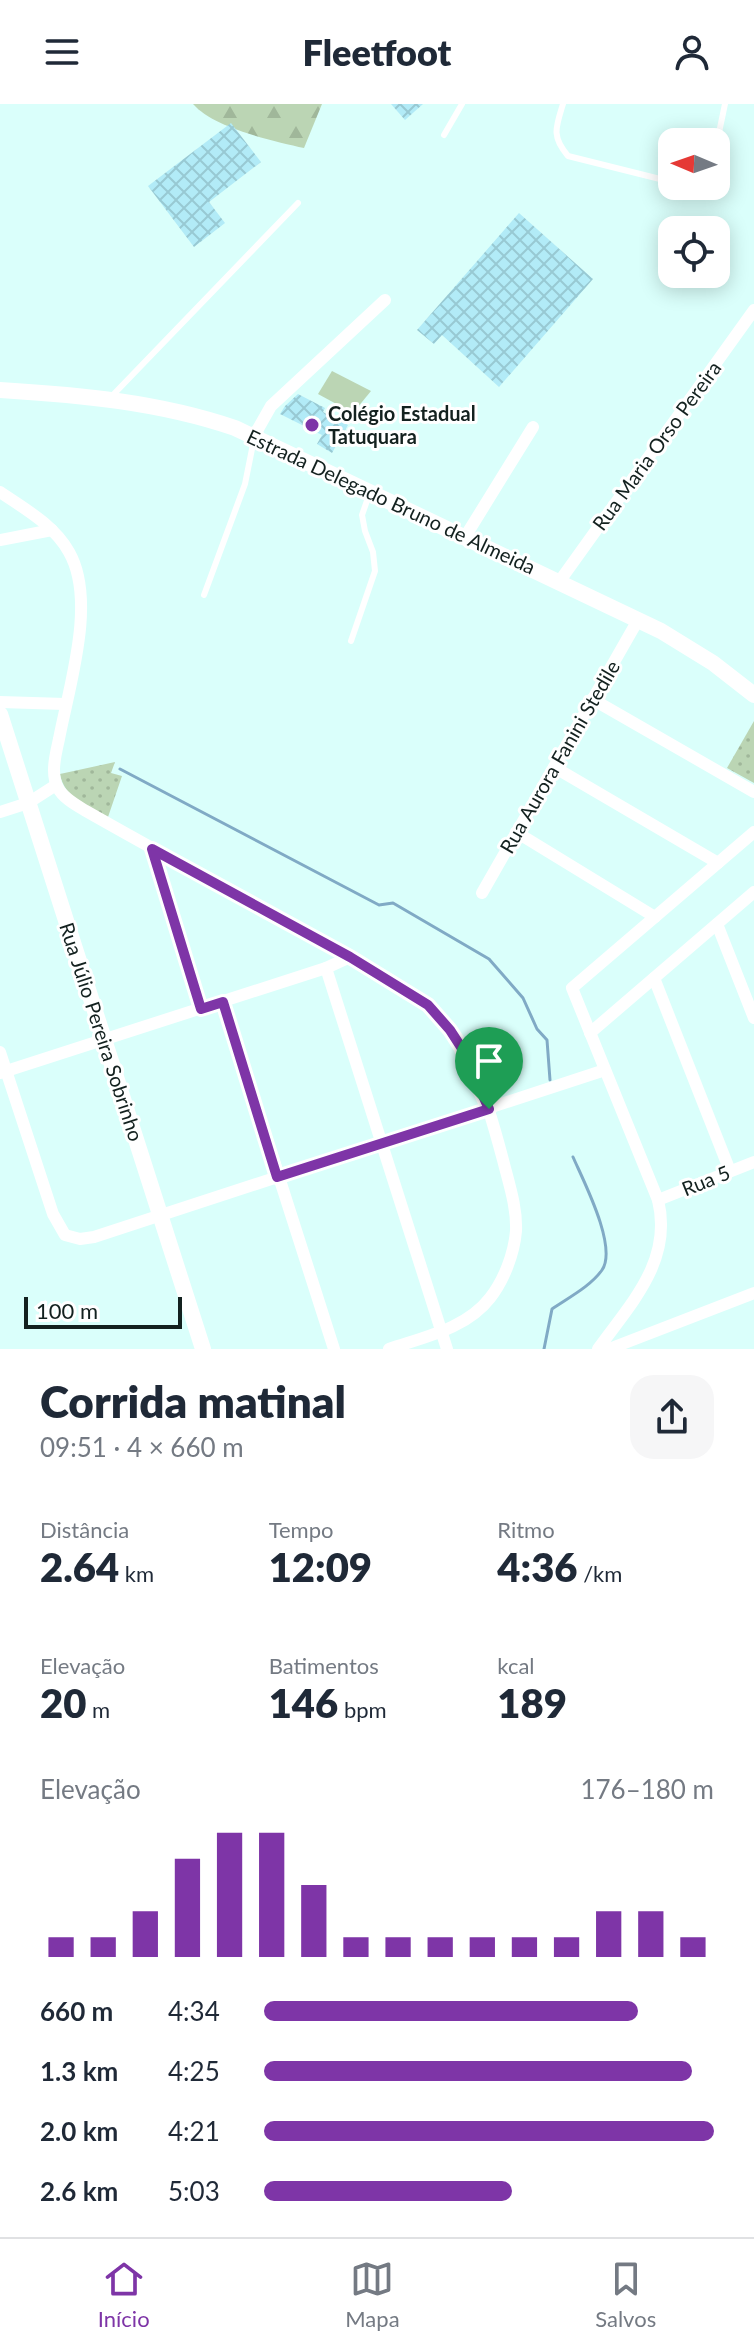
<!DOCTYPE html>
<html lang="pt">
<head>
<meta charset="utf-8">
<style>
	body { margin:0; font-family:Lato,sans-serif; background:#f6f6f7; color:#1f2937; height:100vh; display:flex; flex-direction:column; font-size:30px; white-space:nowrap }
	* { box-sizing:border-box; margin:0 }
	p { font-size:26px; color:#747a83 }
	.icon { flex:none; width:44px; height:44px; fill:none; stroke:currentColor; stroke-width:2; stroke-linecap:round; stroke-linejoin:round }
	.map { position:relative; height:1245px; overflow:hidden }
	.details { display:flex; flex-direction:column; background:#fff; flex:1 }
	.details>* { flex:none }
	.needle { width:52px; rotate:272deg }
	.tools { position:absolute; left:658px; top:24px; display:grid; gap:16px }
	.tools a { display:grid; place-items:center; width:72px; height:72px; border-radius:16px; background:#fff; box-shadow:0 4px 20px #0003; font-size:40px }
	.scale { position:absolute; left:24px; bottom:20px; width:158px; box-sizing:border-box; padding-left:8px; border:4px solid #13211f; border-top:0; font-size:22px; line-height:28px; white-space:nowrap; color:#13211f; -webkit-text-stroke:6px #fff; paint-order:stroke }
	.pin { position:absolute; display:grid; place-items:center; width:68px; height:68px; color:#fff; margin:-82px -34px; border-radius:50% 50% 50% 0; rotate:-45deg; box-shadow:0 0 8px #0007 }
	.pin .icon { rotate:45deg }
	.round { display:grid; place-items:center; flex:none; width:84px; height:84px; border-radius:24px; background:#f6f6f7 }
	.summary { display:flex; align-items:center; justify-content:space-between; height:136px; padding:0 40px }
	h1 { font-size:44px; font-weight:800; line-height:60px }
	.figures { display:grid; grid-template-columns:repeat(3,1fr); gap:12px; height:136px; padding:8px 40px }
	.figures div { display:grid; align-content:center }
	.figures b { font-size:40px; font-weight:800 }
	.figures small { font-size:22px; font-weight:400 }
	.figures p { font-size:22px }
	.chart { height:224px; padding:16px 40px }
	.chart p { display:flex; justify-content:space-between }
	.chart svg { width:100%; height:144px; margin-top:8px; stroke:#7e35a7; stroke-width:6 }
	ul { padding:0 40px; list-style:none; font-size:26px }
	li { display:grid; grid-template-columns:128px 96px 1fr; align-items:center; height:60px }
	li i { height:20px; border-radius:10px; background:#7e35a7 }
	header { display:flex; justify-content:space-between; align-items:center; height:104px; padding:0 40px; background:#fff; font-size:36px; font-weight:800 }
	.dock { display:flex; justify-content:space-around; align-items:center; height:112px; border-top:2px solid #e0e1e3; background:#fff; font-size:22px; color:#747a83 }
	.dock a { display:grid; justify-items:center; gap:4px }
	.dock .current { color:#7e35a7 }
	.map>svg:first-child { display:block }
	.grass { fill:url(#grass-dots) }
	.forest { fill:url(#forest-firs) }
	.pitch { fill:#bbd5b4 }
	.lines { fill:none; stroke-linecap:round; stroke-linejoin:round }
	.stream { stroke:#80aac5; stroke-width:3 }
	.building { fill:url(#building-cross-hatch) }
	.lane { stroke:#fff; stroke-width:6 }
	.street { stroke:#fff; stroke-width:12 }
	.secondary { stroke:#fff; stroke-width:16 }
	.route-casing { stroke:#fff; stroke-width:16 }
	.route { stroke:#7e35a7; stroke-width:10 }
	.poi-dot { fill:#7e35a7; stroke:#fff; stroke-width:3 }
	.labels { text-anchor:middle; stroke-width:6; stroke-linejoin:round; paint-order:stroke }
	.poi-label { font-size:20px; font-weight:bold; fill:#13211f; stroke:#fff; text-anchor:start }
	.street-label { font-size:20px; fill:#13211f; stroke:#fff }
</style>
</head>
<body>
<header><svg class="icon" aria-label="menu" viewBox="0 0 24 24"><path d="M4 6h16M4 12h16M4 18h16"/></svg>Fleetfoot<svg class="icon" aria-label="person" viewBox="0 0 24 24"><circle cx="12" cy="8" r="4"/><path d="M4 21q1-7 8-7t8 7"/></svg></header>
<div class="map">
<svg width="754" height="1245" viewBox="0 0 754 1245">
	<defs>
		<pattern id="grass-dots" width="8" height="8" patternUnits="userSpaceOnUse" patternTransform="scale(2)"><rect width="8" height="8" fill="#bbd5b4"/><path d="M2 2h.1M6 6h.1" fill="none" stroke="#a0b79a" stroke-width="1.8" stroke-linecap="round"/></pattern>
		<pattern id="forest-firs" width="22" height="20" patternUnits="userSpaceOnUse" patternTransform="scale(2)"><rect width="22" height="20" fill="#bbd5b4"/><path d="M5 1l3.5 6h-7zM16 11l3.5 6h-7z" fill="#a0b79a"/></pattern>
		<pattern id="building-cross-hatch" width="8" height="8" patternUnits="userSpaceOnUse" patternTransform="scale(2)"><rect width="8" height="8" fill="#b2ebf7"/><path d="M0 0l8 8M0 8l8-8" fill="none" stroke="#98c9d3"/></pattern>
	</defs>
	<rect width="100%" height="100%" fill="#dafffb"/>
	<!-- grass -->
	<g class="grass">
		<polygon points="754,617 754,679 727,664"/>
		<path d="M115 658 111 669 122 672 108 713C89 703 64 694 60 670Z"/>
	</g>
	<!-- forest -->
	<path class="forest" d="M193 0H322L304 44C272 37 214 24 193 0Z"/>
	<!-- pitch -->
	<polygon class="pitch" points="332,267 371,287 353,309 318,290"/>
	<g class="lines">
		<!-- stream -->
		<g class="stream">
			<polyline points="120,665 379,801 393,799 489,855 523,894 537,925 547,936 550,976"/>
			<path d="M544 1245 552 1205C568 1194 591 1182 602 1166 618 1143 583 1076 573 1053"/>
		</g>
	</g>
	<!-- building -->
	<g class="building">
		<polygon points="391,0 423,0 405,16"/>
		<polygon points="231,19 261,58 209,98 225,119 194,143 148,82"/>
		<polygon points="519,109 593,175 499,283 442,231 434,240 417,226"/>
		<polygon points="298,290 325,304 323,308 348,321 332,349 317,340 322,331 280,310 285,302"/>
	</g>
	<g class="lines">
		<!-- lane -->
		<g class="lane">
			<path d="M563 0C556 23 551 32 568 52L672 78"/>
			<polyline points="444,31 462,0"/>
			<polyline points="716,43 725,0"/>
			<polyline points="111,293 298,99"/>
			<polyline points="204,491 245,380 254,335"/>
			<polyline points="351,537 375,467 373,448 365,427 362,411 369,391"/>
		</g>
		<!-- street -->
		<g class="street">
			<polyline points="254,332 271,302 385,196"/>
			<path d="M0 388C25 405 54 421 69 448 97 497 69 582 59 635 56 649 50 670 58 684 63 694 76 701 86 707 158 748 230 787 303 827 331 843 359 858 387 875 400 883 416 891 428 901 472 938 489 1003 503 1056 509 1080 517 1103 516 1127 514 1150 504 1176 490 1194 466 1225 424 1233 389 1245"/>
			<polyline points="465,433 533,323"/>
			<polyline points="0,436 52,426"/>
			<polyline points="559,478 754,206"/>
			<polyline points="592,595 754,688"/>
			<polyline points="0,598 65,600"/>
			<polyline points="554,663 718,759"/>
			<polyline points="0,708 28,699 56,681"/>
			<polyline points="516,728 655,813"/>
			<polyline points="152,745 201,905"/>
			<polyline points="482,789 638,516"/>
			<polyline points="717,820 754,914"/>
			<polyline points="326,864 447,1245"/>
			<polyline points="654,874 730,1067"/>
			<polyline points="223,898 334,1245"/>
			<polyline points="590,929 754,788"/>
			<polyline points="0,948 53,1110 65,1131 80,1135 94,1133 605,966"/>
			<polyline points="0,969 326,864 350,853"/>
			<polyline points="658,1096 754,1058"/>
			<path d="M598 1245C631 1199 673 1157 658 1096L572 884 754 728"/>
			<polyline points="609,1245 754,1189"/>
		</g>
		<!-- secondary -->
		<g class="secondary">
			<path d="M0 286C80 291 159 298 235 324L661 527 713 559 754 591"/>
			<polyline points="0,610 203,1245"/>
		</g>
	</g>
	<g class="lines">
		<defs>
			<polygon id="route" points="152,745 350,853 428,901 450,926 461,943 489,1005 277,1073 223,898 201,905"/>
		</defs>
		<!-- route casing -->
		<use href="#route" class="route-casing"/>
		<!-- route -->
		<use href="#route" class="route"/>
	</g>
	<!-- markers -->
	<circle class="poi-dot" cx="312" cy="321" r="8"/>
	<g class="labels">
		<!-- poi labels -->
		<g class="poi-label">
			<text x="328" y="317">Colégio Estadual<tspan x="328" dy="23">Tatuquara</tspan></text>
		</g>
		<!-- street labels -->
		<g class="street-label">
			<text transform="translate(657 342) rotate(-54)" y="7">Rua Maria Orso Pereira</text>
			<text transform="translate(391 398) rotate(25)" y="7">Estrada Delegado Bruno de Almeida</text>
			<text transform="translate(560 653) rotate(-60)" y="7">Rua Aurora Fanini Stedile</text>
			<text transform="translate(101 928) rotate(72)" y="7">Rua Júlio Pereira Sobrinho</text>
			<text transform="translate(706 1077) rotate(-22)" y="7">Rua 5</text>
		</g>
	</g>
</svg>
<div class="tools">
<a><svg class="needle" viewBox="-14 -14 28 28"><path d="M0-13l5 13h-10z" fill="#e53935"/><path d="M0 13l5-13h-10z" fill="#747a83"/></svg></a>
<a><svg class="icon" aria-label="locate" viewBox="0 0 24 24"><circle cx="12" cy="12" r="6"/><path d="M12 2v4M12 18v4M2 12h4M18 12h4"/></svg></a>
</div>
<div class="scale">100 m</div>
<div class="pin" style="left:489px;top:1005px;background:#1e9e55"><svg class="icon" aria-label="arrive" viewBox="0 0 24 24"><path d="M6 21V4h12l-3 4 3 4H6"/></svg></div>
</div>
<section class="details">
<div class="summary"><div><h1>Corrida matinal</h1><p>09:51 · 4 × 660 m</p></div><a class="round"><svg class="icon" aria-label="share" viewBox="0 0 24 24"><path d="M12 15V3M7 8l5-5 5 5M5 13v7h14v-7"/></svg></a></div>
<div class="figures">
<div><p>Distância</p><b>2.64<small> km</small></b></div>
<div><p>Tempo</p><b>12:09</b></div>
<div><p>Ritmo</p><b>4:36<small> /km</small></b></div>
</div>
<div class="figures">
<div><p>Elevação</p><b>20<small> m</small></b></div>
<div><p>Batimentos</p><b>146<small> bpm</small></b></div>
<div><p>kcal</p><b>189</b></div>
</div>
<div class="chart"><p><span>Elevação</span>176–180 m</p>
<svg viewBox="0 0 160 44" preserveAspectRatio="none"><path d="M5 44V38M15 44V38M25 44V30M35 44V14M45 44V6M55 44V6M65 44V22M75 44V38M85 44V38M95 44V38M105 44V38M115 44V38M125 44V38M135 44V30M145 44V30M155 44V38"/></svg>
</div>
<ul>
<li><b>660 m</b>4:34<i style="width:83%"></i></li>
<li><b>1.3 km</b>4:25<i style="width:95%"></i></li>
<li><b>2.0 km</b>4:21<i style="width:100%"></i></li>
<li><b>2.6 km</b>5:03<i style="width:55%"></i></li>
</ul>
</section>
<nav class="dock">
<a class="current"><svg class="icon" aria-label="home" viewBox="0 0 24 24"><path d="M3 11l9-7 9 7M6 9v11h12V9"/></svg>Início</a>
<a><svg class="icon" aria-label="map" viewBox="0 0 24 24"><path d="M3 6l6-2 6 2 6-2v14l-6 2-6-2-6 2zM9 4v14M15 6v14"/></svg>Mapa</a>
<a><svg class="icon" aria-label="saved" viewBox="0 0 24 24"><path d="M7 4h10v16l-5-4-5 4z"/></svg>Salvos</a>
</nav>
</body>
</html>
